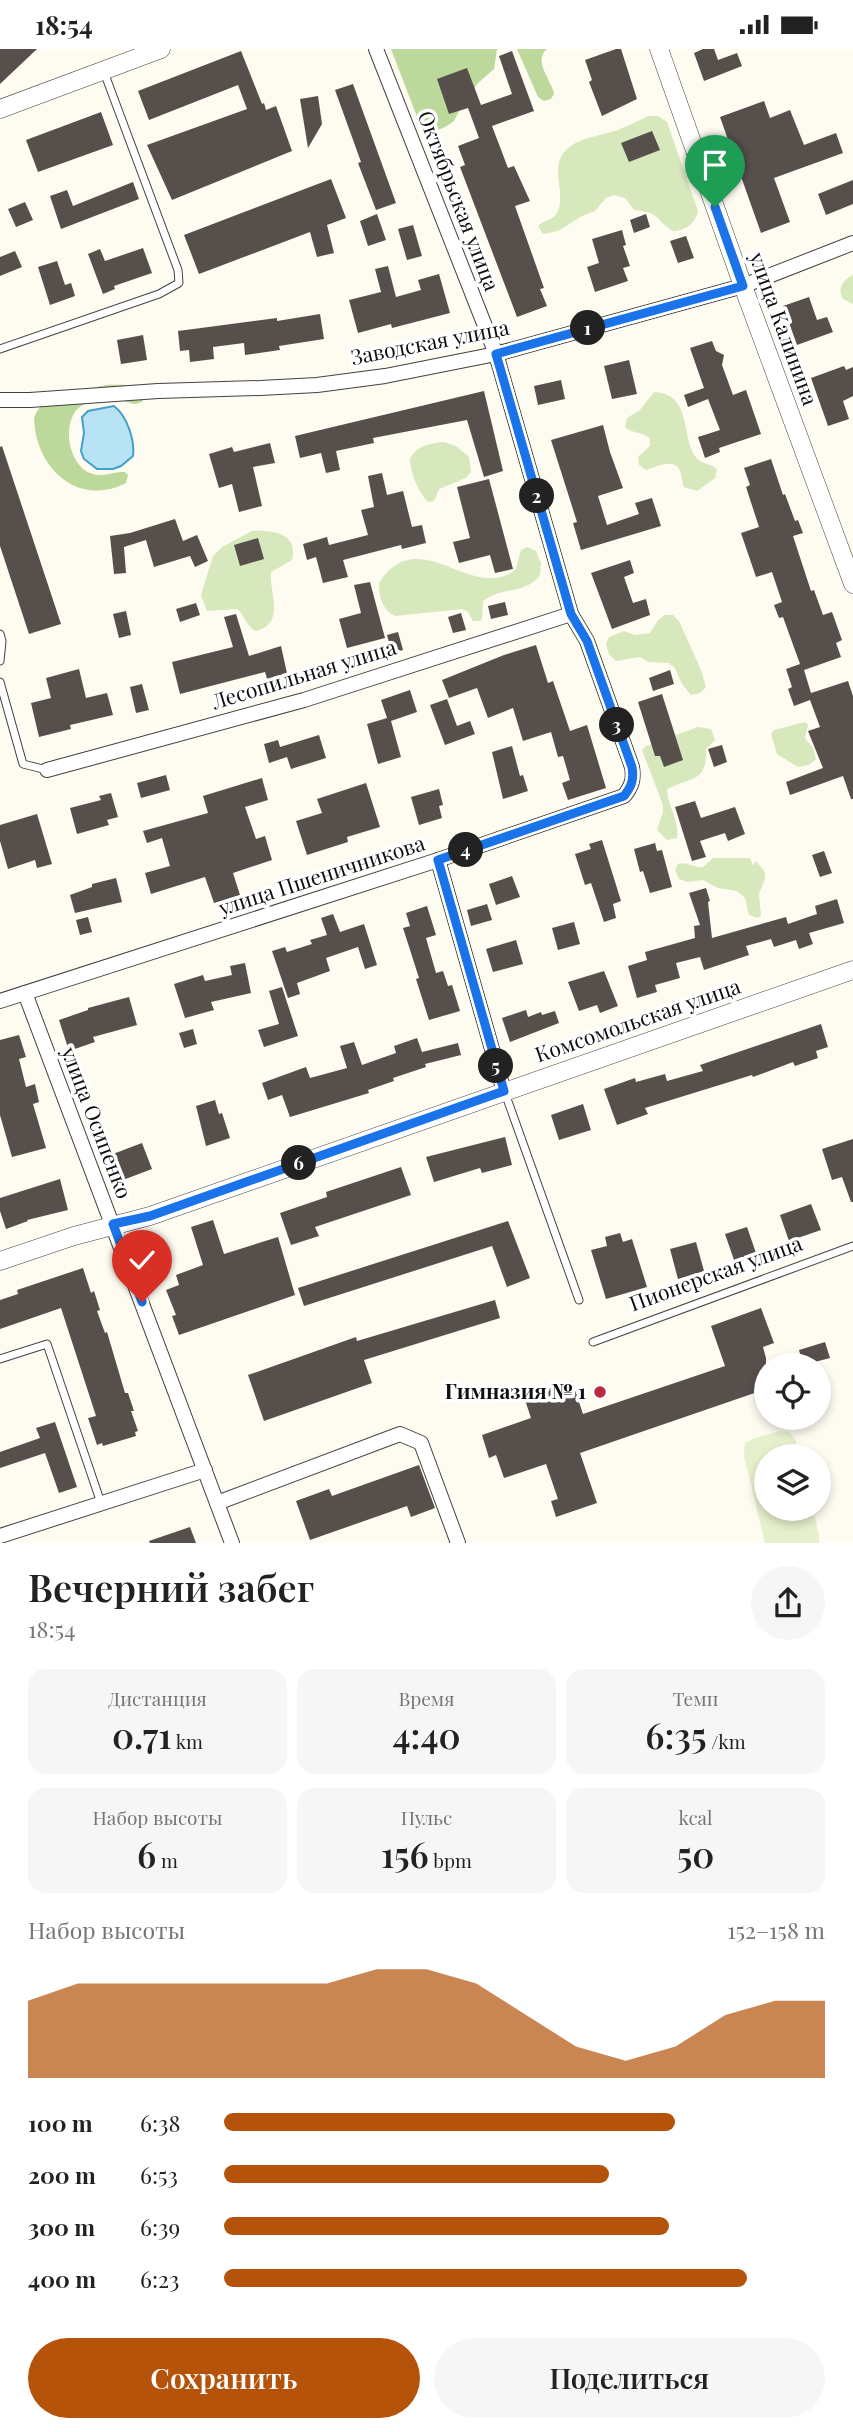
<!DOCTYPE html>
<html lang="ru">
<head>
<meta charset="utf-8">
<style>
	body { margin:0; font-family:"Playfair Display",serif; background:#f6f6f6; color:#222; height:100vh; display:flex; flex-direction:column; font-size:26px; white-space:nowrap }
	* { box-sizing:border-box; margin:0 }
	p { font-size:23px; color:#767676 }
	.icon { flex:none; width:38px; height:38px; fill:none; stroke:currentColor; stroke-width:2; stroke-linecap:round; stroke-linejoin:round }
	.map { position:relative; height:1494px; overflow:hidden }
	.sheet { display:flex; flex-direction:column; background:#fff; flex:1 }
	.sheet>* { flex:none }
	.controls { position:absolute; left:754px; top:1304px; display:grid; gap:14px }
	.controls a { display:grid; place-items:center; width:77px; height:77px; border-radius:50%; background:#fff; box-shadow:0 4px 10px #0003; font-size:35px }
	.pin { position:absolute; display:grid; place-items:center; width:60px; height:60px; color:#fff; margin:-72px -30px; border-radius:50% 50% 50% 0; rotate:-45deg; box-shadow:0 0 7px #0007 }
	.pin .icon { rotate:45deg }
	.km { position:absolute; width:35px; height:35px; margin:-18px; border-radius:50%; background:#222; color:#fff; font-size:19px; line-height:35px; text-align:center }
	.round { display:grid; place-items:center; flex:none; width:74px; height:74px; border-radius:37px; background:#f6f6f6 }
	.overview { display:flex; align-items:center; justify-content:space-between; height:119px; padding:0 28px }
	h1 { font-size:38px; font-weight:600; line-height:52px }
	.figures { display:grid; grid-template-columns:repeat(3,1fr); gap:10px; height:119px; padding:7px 28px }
	.figures div { display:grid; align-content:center; border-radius:18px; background:#f6f6f6; text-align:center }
	.figures b { font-size:35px; font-weight:600 }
	.figures small { font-size:19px; font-weight:400 }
	.figures p { font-size:19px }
	.chart { height:196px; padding:14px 28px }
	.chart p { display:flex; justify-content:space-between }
	.chart svg { width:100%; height:126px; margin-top:7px; fill:#b45309; opacity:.7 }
	.primary-button { display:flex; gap:14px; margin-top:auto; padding:14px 28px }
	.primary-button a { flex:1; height:80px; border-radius:42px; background:#b45309; color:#fff; font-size:28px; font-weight:600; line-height:80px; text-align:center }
	.primary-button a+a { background:#f6f6f6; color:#222 }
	ul { padding:0 28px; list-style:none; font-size:23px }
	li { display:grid; grid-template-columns:112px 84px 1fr; align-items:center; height:52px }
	li i { height:18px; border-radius:9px; background:#b45309 }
	.status { display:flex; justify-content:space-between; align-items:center; height:49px; padding:0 35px; background:#fff; direction:ltr }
	.status svg { height:19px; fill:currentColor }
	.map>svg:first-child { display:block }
	.green { fill:#d7e8bc }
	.forest { fill:#bdd89b }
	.pitch { fill:#e7f0cd }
	.water { fill:#b8e3f4; stroke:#41a0c9; stroke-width:2 }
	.building { fill:#574f4c }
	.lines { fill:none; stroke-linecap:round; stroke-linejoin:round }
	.service-casing { stroke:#424242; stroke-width:9 }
	.minor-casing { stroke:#424242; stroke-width:16 }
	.tertiary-casing { stroke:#424242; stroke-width:19 }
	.service { stroke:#fff; stroke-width:7 }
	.minor { stroke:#fff; stroke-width:14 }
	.tertiary { stroke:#fff; stroke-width:18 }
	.route-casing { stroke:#fff; stroke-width:14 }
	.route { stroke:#1a73e8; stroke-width:9 }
	.poi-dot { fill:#bb2b40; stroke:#fff; stroke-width:2.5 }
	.labels { text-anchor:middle; stroke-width:7; stroke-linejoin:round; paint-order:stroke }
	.street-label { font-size:21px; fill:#0f0f0f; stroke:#fff }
	.poi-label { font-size:21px; font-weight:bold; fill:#0f0f0f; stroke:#fff; text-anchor:end }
</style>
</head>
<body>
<div class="status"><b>18:54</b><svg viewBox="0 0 49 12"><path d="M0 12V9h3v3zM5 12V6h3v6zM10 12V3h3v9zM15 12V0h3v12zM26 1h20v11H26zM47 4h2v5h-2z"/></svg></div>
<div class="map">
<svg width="853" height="1494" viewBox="0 0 853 1494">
	<rect width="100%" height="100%" fill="#fefbf1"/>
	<!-- green -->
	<g class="green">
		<path d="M648 67H658L667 73 698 162C696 174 685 182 673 182 654 170 660 163 634 161L625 149 614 146 606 149 595 162 582 167 558 182 543 185 538 177C543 171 555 171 558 162 565 145 553 124 561 108 570 89 601 87 618 81 628 77 638 72 648 67Z"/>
		<path d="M853 226V255L843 250C837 239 843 231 853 226Z"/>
		<path d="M654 343C692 345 681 386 695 407 702 417 711 413 717 421L715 429 697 442 684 438C682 433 682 425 679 420 673 409 655 418 646 421L639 416 638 408 650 397V390C643 382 632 385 625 378L627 369 640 361Z"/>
		<path d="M444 393 456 397 469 408 471 423 466 429 439 440 434 452 428 453C419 444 410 423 410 410 416 397 430 394 444 393Z"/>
		<path d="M252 482C272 481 299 484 292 511L271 523C269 544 286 574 256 582 246 578 245 566 237 560L207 562 201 546 213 507 222 498Z"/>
		<path d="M527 498 536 502 541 514 540 526C527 545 500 538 483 552L482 570 480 572H473L468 563 462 560 395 567C382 561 379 547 379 534 419 471 473 556 516 520L521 501Z"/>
		<polygon points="665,566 673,566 679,572 701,621 706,638 700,644 691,646 682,635 675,619 669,614 649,613 640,608 616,612 609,605 606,595 609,588 624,582 635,586 650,584 658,571"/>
		<polygon points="805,673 808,676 805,689 813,699 816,710 809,716 798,718 777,705 771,685 774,681"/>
		<path d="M698 678 711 680 715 691 706 700C707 734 691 728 667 740 667 757 680 772 677 789L667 791 657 781 663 763V756L642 701 646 697Z"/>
		<path d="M713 809H750L753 816 756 812 765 823V830L759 845 761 866 758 869 749 866 745 849 737 842 718 839 703 831 687 833 679 830 675 821 678 815C687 812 693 819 703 818Z"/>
	</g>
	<!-- forest -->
	<g class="forest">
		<path d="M391 0H497L494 20 478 34 460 60 454 72C445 79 431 87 421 78Z"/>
		<path d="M517 0H547C534 11 548 27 553 41L554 45 551 50 544 52 538 48Z"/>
		<path d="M106 336C122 336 138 333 143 352 134 358 131 353 122 352 110 350 94 351 83 356 60 368 67 418 93 425 101 428 112 424 120 423H125L128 426 126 434C77 459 35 418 34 369 43 342 83 342 106 336Z"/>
	</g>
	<!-- pitch -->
	<polygon class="pitch" points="780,1382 790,1383 796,1392 799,1407 766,1407 766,1460 813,1460 819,1486 819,1494 765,1494 744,1407 745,1394 755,1389"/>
	<!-- water -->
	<path class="water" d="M114 357C127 367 135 391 133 407L121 417 113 420H97L84 410 81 402 84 384 82 368 88 362Z"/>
	<!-- building -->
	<g class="building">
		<polygon points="0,0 37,0 0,35"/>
		<polygon points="616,0 621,0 637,50 602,67 589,33 592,31 585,11"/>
		<polygon points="703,0 714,0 718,11 737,4 742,17 704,32 694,4"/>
		<polygon points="241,2 262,55 264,54 266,61 276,57 292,102 172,151 147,96 247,60 238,36 149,71 138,42"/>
		<polygon points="512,2 534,62 492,77 508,119 514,117 530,152 515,157 544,239 540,240 547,257 517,268 460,118 465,116 458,97 479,89 468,59 449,65 437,30 467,19 481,56 512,45 499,7"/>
		<polygon points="353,35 396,154 376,161 358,114 361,113 335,41"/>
		<polygon points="318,47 322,75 308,99 300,50"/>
		<polygon points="764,52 770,69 790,61 804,96 836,84 843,104 774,129 790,173 761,184 720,68"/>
		<polygon points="101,63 113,96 38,123 26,91"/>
		<polygon points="652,82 660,101 629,113 621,94"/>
		<polygon points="331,130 346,169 327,176 334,204 317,208 310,183 199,225 184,186"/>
		<polygon points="853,131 853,155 826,166 818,145"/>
		<polygon points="133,133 139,150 61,180 50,147 67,141 73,157"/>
		<polygon points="25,153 33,171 16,178 8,160"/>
		<polygon points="377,165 386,191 368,197 360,172"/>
		<polygon points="646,165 650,178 634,184 630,171"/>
		<polygon points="413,176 422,207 407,211 398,180"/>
		<polygon points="622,181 626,196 623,197 630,217 623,219 628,232 595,243 587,218 599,214 592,190"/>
		<polygon points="686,187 694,209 678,214 670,192"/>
		<polygon points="143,199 152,224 114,237 115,240 103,245 88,205 100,200 105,212"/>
		<polygon points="15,202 22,218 0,227 0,208"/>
		<polygon points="57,212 65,236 71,234 75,247 50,256 38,218"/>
		<polygon points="388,217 396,248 421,241 418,231 439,225 450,264 392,279 391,275 358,284 349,251 381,243 375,220"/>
		<polygon points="809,248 817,271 827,268 833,283 797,296 783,257"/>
		<polygon points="320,265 324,290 279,297 280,301 245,306 244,294 213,298 214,310 190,313 189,301 180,302 178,282 277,269 277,272"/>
		<polygon points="143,286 147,311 121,315 117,291"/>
		<polygon points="712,292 716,302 724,306 722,316 733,346 746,341 761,385 719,399 720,403 705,409 698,388 720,381 708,350 688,358 684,346 704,339 690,299"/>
		<polygon points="629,311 637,345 612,350 604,317"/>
		<polygon points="844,317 846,321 853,318 853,347 843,352 849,370 828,377 811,329"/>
		<polygon points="561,331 565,350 538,356 534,337"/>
		<polygon points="484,342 503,422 484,428 467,371 373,389 374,394 336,402 340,421 326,424 321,404 300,409 295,387"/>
		<polygon points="603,376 610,403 623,439 598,447 607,476 639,465 635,454 652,449 661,477 581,501 573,474 577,473 551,391"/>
		<polygon points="270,394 275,414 253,418 262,457 239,463 232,435 219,439 209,405 232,398 234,403"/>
		<polygon points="2,397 61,575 29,585 0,497 0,398"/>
		<polygon points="771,410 783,446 785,445 795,472 798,471 803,484 793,487 811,542 814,541 823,566 832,563 842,591 836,594 841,608 804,621 811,644 848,632 853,647 853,750 851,750 843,727 790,746 786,733 823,719 808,682 820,678 810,651 794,657 788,640 792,638 786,620 800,615 783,568 779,569 774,556 782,553 772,523 756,528 741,484 759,478 746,438 750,436 744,419"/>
		<polygon points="382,424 387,446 403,442 412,478 422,476 426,494 402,500 401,496 343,511 348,528 323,534 316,508 307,511 303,495 327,488 329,496 368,486 361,461 374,458 368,427"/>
		<polygon points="489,430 513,520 495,524 490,506 459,514 453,493 470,489 457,438"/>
		<polygon points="175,470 183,492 197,486 208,512 195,518 190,507 154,518 146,491 124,498 126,524 114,525 110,487 130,484"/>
		<polygon points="258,489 264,510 240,517 234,496"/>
		<polygon points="630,511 634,524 624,528 633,554 646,550 650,566 612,580 591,524"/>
		<polygon points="370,533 385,589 347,599 339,570 361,564 354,536"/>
		<polygon points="505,553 508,566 491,570 488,557"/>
		<polygon points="196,554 200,566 180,573 176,560"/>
		<polygon points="126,562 131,586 119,589 113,565"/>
		<polygon points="461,564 466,581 453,584 448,568"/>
		<polygon points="236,565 249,607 281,597 290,638 271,643 265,623 180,645 172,613 233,598 224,568"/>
		<polygon points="398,583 403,601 392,604 387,586"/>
		<polygon points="536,596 548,634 553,632 570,682 587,676 606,739 568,751 562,734 570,731 563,707 558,708 551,683 523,692 513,659 488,669 477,639 449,649 442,631 504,606"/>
		<polygon points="79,620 86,649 107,644 113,666 70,676 71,680 39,688 31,654 51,649 46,629"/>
		<polygon points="670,621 674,635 653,642 649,629"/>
		<polygon points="142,635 149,661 136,664 130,638"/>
		<polygon points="410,641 417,663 391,672 401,708 378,715 367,675 387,669 381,651"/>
		<polygon points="662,645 683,711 664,718 660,707 655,707 638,653"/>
		<polygon points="447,650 457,677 470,672 475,685 445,696 430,656"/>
		<polygon points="319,686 326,709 291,720 287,708 269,714 264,695 278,691 280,698"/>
		<polygon points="722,696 727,713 714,718 708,700"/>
		<polygon points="512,697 520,727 523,726 528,742 503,750 492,703"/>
		<polygon points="166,726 170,741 141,749 137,734"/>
		<polygon points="262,729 268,751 245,758 256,790 265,787 272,811 233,824 240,846 214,854 205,828 151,845 145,824 170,817 162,789 147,794 143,782 208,764 203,747"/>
		<polygon points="366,734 380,778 347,788 348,793 307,806 296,772 322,764 317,750"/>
		<polygon points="439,740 443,756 439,757 442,769 419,776 411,748"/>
		<polygon points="111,744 118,768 107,771 109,776 77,785 70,759 101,751 99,747"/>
		<polygon points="695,752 701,769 735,758 745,785 728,792 725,784 700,792 706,808 692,812 675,758"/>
		<polygon points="37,765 52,815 37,819 35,811 8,820 0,792 0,776"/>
		<polygon points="602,791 621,852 613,855 616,869 604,873 591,834 585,836 575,805 591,800 589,795"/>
		<polygon points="655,794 657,802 662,801 672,838 650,844 643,822 640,823 634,800"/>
		<polygon points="824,802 832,824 820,828 812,806"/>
		<polygon points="512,827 520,848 496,856 489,835"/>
		<polygon points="116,829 122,853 75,864 70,846 92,838 92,835"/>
		<polygon points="706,839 710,852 708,853 712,889 786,868 788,875 817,865 815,857 837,850 844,874 809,884 813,895 799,900 796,891 774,898 771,890 746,897 749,906 704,921 700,908 676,914 680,929 655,936 657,943 637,949 628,917 647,911 645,903 695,889 694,877 700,876 689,844"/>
		<polygon points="487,855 492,871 471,877 467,861"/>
		<polygon points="427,857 436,886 426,889 436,924 443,922 448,937 452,936 460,962 429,971 416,930 419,929 403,879 410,877 406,864"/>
		<polygon points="333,865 340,883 364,875 377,916 365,920 358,898 326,909 330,922 297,934 300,945 288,949 272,902 285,898 287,903 312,895 310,891 327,886 321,869"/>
		<polygon points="88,868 92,883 80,886 76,871"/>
		<polygon points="574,873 580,895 558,901 552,879"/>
		<polygon points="516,891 523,915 493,923 486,900"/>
		<polygon points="245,914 251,944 211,953 214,961 185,969 174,935 203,926 205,932 232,926 230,917"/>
		<polygon points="604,922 618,957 600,964 597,956 579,962 568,933"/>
		<polygon points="282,938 298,987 264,998 258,981 279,975 269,942"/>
		<polygon points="129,948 137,976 93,988 95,993 69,1002 59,971 88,961 88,959"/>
		<polygon points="526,961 528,968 541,963 542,966 555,962 559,974 510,993 502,969"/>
		<polygon points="821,975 828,998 816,1002 818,1009 795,1017 793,1013 753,1028 752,1026 645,1059 648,1065 617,1076 604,1040 635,1029 636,1033 665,1025 667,1032 703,1022 700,1016"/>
		<polygon points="193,980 197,995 184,999 179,984"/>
		<polygon points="19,986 26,1008 19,1010 26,1038 35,1035 39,1053 33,1055 46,1099 12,1108 0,1066 0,991"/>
		<polygon points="417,989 422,1003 458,994 461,1006 425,1015 426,1018 393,1029 394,1032 368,1041 369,1044 290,1068 282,1046 268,1051 262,1034 306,1018 310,1029 347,1019 340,997 354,993 362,1016 396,1004 394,997"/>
		<polygon points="215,1051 219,1065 222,1064 230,1089 206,1097 196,1057"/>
		<polygon points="583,1055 591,1081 559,1091 551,1066"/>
		<polygon points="505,1088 512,1116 482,1124 480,1119 434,1133 426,1108"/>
		<polygon points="853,1090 853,1153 851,1153 842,1128 832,1131 822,1100"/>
		<polygon points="142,1094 152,1120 115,1134 105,1108"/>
		<polygon points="401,1118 411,1146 315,1178 319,1187 291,1196 280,1164 327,1148 326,1143"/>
		<polygon points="60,1130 68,1161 27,1171 28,1172 6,1180 0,1162 0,1149"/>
		<polygon points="811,1155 821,1181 789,1192 780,1166"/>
		<polygon points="213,1171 224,1205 278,1188 295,1246 179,1286 172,1267 176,1266 166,1241 179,1236 176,1226 203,1216 191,1178"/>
		<polygon points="508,1172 530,1229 507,1238 492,1197 304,1257 298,1239"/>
		<polygon points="747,1178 756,1204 734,1211 725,1185"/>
		<polygon points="620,1184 623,1193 632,1190 647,1238 606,1250 591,1201 607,1197 605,1188"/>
		<polygon points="696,1193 704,1222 678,1230 670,1200"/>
		<polygon points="83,1219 91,1244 94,1242 100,1261 97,1262 105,1284 107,1283 125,1344 128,1344 134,1362 131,1362 138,1382 135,1383 136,1387 103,1397 102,1394 97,1396 88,1369 96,1367 61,1259 0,1280 0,1251 18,1245 17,1241"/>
		<polygon points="495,1251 500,1269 364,1311 372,1334 264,1372 248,1326 356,1288 357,1292"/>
		<polygon points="761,1259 774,1294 763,1298 766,1309 766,1340 580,1404 597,1454 556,1468 551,1452 558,1450 546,1415 504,1429 496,1406 489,1409 482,1386 531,1369 524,1348 572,1332 583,1365 725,1317 711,1277"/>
		<polygon points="825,1293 830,1309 803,1316 799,1301"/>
		<polygon points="55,1373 77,1438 59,1444 45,1404 0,1419 0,1403 40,1389 36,1379"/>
		<polygon points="419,1416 435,1459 411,1468 407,1457 310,1491 296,1452 329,1440 332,1447"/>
		<polygon points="190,1478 196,1494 150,1494 149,1492"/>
	</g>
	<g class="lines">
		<defs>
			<g id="service">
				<polyline points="0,300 159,245 179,234 178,221 104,23"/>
				<polyline points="0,585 2,592 0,612"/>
				<polyline points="0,633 23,715 47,721"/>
				<polyline points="505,1044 579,1251"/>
				<polyline points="593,1293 853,1197"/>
				<polyline points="0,1310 47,1295 101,1454"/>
			</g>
			<g id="minor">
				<polyline points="0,351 30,351 158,342 260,339 317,336 385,327 496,305 743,237 853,194"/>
				<polyline points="47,721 304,651 571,565"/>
				<polyline points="438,811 504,1042"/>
				<polyline points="25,944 232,1494"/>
				<path d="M0 952 438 811 624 747C632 737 634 730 632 718L587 592 571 565 496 305 376 0"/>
				<polyline points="217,1454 400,1385 421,1394 458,1494"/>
				<polyline points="0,1487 205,1421"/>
			</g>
			<g id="tertiary">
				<polyline points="659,0 743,237 853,535"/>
				<polyline points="0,60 161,0"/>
				<polyline points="0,1212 74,1187 150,1167 853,921"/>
			</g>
		</defs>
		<!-- service casing -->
		<use href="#service" class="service-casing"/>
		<!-- minor casing -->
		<use href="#minor" class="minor-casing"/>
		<!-- tertiary casing -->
		<use href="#tertiary" class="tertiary-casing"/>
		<!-- service -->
		<use href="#service" class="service"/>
		<!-- minor -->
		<use href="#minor" class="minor"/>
		<!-- tertiary -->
		<use href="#tertiary" class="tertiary"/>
	</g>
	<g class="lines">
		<defs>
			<path id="route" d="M142 1253 113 1175 150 1167 504 1042 438 811 624 747C632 737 634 730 632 718L587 592 571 565 496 305 743 237 715 158"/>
		</defs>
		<!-- route casing -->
		<use href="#route" class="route-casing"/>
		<!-- route -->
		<use href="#route" class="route"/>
	</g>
	<!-- markers -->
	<circle class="poi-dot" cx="600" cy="1343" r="7"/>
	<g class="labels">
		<!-- street labels -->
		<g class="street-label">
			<text transform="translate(458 152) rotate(69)" y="7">Октябрьская улица</text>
			<text transform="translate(783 280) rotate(70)" y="7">улица Калинина</text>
			<text transform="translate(430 294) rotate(-11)" y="7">Заводская улица</text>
			<text transform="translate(304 626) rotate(-17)" y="7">Лесопильная улица</text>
			<text transform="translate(322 827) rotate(-18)" y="7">улица Пшеничникова</text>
			<text transform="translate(638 972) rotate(-19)" y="7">Комсомольская улица</text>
			<text transform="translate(96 1074) rotate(69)" y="7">улица Осипенко</text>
			<text transform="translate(716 1225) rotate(-20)" y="7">Пионерская улица</text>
		</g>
		<!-- poi labels -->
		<g class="poi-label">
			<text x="586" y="1350">Гимназия № 1</text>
		</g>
	</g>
</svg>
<div class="controls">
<a><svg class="icon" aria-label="locate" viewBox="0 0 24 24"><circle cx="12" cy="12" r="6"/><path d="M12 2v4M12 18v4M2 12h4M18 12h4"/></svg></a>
<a><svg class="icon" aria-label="layers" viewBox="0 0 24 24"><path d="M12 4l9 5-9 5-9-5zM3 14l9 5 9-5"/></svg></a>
</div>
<div class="pin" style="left:715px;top:158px;background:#1e9e55"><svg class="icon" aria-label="arrive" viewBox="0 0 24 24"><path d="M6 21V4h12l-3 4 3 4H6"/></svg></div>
<div class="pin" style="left:142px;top:1253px;background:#d93025"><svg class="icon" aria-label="check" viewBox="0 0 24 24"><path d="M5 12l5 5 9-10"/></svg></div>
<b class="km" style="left:588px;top:279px">1</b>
<b class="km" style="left:537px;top:447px">2</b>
<b class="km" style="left:617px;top:676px">3</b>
<b class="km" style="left:466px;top:801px">4</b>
<b class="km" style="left:496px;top:1017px">5</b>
<b class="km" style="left:299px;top:1114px">6</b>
</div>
<section class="sheet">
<div class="overview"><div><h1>Вечерний забег</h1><p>18:54</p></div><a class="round"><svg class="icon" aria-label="share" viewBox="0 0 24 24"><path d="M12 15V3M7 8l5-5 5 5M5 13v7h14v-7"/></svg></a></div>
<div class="figures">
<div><p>Дистанция</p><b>0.71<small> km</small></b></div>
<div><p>Время</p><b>4:40</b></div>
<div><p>Темп</p><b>6:35<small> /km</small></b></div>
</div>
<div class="figures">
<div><p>Набор высоты</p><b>6<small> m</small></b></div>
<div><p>Пульс</p><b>156<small> bpm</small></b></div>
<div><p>kcal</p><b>50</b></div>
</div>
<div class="chart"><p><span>Набор высоты</span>152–158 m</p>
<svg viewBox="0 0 160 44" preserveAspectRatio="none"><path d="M0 44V17L10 11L20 11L30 11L40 11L50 11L60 11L70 6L80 6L90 11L100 22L110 33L120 38L130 33L140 22L150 17L160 17V44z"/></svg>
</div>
<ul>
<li><b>100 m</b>6:38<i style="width:75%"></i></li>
<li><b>200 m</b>6:53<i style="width:64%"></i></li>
<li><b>300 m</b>6:39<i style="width:74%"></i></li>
<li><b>400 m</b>6:23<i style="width:87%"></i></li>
</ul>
<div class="primary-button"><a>Сохранить</a><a>Поделиться</a></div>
</section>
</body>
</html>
